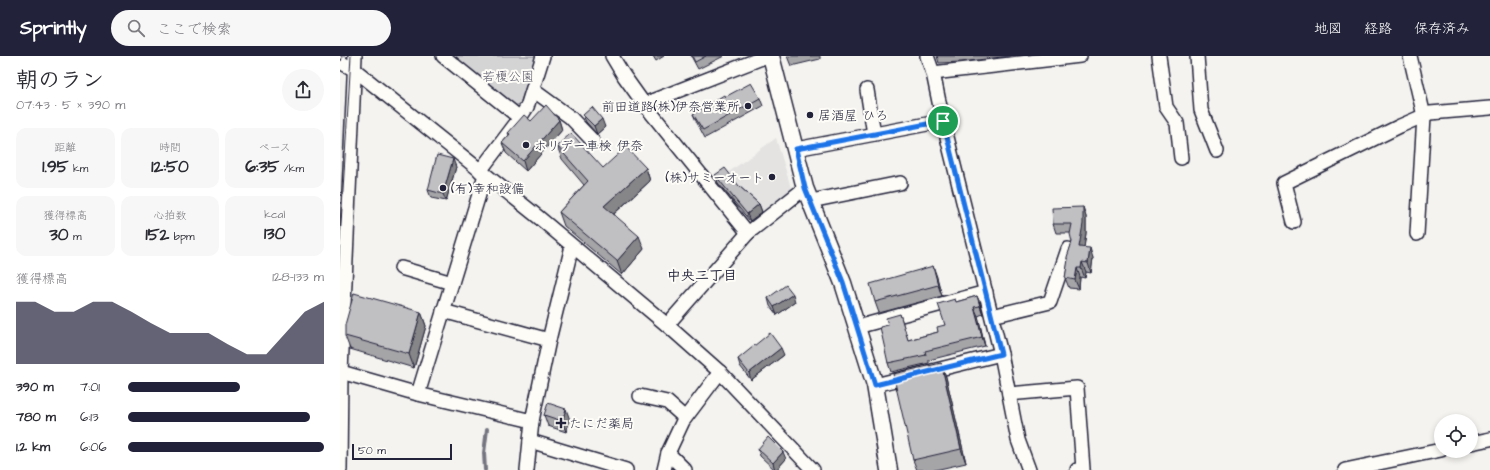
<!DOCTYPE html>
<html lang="ja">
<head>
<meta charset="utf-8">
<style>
	body { margin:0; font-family:"Architects Daughter","Klee One",sans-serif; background:#f7f7f7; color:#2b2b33; height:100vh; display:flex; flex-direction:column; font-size:15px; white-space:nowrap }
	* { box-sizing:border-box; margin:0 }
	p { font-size:13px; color:#7c7c81 }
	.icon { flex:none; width:22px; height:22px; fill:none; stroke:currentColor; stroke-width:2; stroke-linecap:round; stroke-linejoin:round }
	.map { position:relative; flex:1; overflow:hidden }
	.side { display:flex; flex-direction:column; background:#fff; width:340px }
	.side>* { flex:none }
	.buttons { position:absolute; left:1094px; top:358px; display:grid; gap:8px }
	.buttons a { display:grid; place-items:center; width:44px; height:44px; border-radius:50%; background:#fff; box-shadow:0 2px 6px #0003; font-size:20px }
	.scale { position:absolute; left:12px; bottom:10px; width:100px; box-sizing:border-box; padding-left:4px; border:2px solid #22223b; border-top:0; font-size:11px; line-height:14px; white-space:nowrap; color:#22223b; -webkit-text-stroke:3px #fdfcf7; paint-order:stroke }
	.pin { position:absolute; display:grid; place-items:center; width:34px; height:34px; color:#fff; margin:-17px; border:2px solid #fff; border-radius:50%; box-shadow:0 1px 4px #0007 }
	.round { display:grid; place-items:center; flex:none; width:42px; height:42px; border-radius:21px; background:#f7f7f7 }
	.summary { display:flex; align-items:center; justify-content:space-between; height:68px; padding:0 16px }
	h1 { font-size:22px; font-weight:700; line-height:30px }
	.stats { display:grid; grid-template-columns:repeat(3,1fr); gap:6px; height:68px; padding:4px 16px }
	.stats div { display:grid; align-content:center; border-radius:10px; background:#f7f7f7; text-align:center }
	.stats b { font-size:17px; font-weight:700 }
	.stats small { font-size:11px; font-weight:400 }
	.stats p { font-size:11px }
	.chart { height:112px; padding:8px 16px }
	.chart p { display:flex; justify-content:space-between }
	.chart svg { width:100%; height:72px; margin-top:4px; fill:#22223b; opacity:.7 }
	ul { padding:0 16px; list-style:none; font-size:13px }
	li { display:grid; grid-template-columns:64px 48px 1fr; align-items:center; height:30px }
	li i { height:10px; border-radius:5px; background:#22223b }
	header { display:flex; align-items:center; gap:24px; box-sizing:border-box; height:56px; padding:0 20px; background:#22223b; color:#fff }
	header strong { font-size:19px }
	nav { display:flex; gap:22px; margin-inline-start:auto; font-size:14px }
	.search { width:280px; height:36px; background:#f7f7f7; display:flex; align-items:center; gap:10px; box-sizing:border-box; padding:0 14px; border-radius:22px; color:#7c7c81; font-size:15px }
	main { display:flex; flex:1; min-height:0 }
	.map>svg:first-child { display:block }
	.built { fill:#e4e3e2 }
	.green { fill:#d5d4d5; stroke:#7c7b88 }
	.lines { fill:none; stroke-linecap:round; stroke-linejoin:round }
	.stream { stroke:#757582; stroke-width:4 }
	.minor-casing { stroke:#22223b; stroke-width:16 }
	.major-casing { stroke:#22223b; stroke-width:19 }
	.minor { stroke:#fdfcf7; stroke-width:13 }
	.major { stroke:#fdfcf7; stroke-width:16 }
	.tram { stroke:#22223b; stroke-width:1 }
	.rail-casing { stroke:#22223b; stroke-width:4.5 }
	.rail { stroke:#fdfcf7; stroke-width:3; stroke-dasharray:9; stroke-linecap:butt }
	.wall { fill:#a5a4a7; stroke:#22223b }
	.shaded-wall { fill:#868688; stroke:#22223b }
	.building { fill:#c0bfc2; stroke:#22223b }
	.route-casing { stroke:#fff; stroke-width:8 }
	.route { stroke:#1a73e8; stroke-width:5 }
	.poi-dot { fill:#22223b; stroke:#fdfcf7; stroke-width:1.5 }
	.labels { text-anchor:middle; stroke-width:4; stroke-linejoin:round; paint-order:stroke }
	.park-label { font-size:13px; fill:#585769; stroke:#fdfcf7 }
	.poi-label { font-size:13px; fill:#22223b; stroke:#fdfcf7; text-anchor:start }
	.neighbourhood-label { font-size:14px; font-weight:bold; fill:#22223b; stroke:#fdfcf7 }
</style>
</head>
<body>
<header>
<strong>Sprintly</strong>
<div class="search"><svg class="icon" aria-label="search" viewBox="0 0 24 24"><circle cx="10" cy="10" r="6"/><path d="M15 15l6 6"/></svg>ここで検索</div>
<nav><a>地図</a><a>経路</a><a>保存済み</a></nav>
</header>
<main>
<section class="side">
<div class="summary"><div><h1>朝のラン</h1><p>07:43 · 5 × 390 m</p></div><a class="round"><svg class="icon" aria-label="share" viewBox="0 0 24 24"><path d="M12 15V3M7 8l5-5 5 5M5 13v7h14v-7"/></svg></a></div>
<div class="stats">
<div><p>距離</p><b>1.95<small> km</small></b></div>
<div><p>時間</p><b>12:50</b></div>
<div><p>ペース</p><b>6:35<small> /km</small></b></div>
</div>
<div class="stats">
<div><p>獲得標高</p><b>30<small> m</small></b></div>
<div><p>心拍数</p><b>152<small> bpm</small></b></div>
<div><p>kcal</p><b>130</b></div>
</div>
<div class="chart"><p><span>獲得標高</span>128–133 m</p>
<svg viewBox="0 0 160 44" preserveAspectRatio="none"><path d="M0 44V6L10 6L20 12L30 12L40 6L50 6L60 12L70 19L80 25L90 25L100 25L110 32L120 38L130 38L140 25L150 12L160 6V44z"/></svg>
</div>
<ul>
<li><b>390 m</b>7:01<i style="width:57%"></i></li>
<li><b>780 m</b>6:13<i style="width:93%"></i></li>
<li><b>1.2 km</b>6:06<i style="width:100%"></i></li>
</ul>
</section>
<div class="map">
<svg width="1150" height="414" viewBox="0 0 1150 414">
	<rect width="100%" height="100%" fill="#f4f3ef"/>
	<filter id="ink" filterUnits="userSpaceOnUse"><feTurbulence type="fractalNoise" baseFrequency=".025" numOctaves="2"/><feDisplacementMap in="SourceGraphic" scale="8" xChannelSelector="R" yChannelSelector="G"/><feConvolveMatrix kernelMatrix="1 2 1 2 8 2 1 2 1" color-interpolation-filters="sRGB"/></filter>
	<g filter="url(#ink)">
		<!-- built -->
		<polygon class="built" points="436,82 452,135 414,168 408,168 375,126"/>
		<!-- green -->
		<polygon class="green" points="110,0 196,0 180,48 174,50"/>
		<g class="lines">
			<!-- stream -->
			<polyline class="stream" points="145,414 144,397 147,373"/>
			<defs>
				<g id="minor">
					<polyline points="103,0 180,62"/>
					<polyline points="272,0 284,20 304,48 408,177"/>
					<polyline points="587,0 593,17 603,65 661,298 678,384 689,414"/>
					<polyline points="819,0 826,51 837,67 841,102"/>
					<polyline points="857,0 861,54 877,95"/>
					<polyline points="1070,0 1084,60 1077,178"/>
					<polyline points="0,6 15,14 197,160 327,269 380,316 473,414"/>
					<polyline points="593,17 740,0"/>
					<polyline points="193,34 230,61 253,85"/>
					<polyline points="527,34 534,78"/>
					<polyline points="304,48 427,0"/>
					<polyline points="456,93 603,65"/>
					<polyline points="140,115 180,62 187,51 203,0"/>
					<polyline points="471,145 560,127"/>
					<polyline points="954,166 944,127 1060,70 1090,57 1150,52"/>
					<polyline points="61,212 112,227"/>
					<polyline points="103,255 209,284"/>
					<polyline points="652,260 710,246 728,193"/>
					<polyline points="327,269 408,177 465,132"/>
					<polyline points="517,271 646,236"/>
					<polyline points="1,316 78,338 192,365"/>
					<polyline points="535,329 661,298"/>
					<polyline points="78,338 145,119"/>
					<polyline points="669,338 737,332 743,413 737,414"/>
					<polyline points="300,340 327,346 345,362"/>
					<polyline points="190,385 286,414"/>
					<polyline points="1131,387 1150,383"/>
					<polyline points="328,397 345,414"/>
					<polyline points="0,414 1,316 15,0"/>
					<polyline points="187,414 192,365 209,284 232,190"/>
					<polyline points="324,414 328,397 343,365 380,316"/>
					<polyline points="1005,414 1101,394"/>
				</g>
				<polyline id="major" points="431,0 465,132 503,227 535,329 549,414"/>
			</defs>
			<!-- minor casing -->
			<use href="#minor" class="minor-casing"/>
			<!-- major casing -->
			<use href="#major" class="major-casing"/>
			<!-- minor -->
			<use href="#minor" class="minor"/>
			<!-- major -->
			<use href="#major" class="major"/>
			<!-- tram -->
			<polyline class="tram" points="0,185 11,0"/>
			<defs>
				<polyline id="rail" points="0,3 0,0"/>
			</defs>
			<!-- rail casing -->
			<use href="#rail" class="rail-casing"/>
			<!-- rail -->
			<use href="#rail" class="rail"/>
		</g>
		<!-- wall -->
		<g class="wall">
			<polygon points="313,0 324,0 316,5"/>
			<polygon points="351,0 384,0 358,13"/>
			<polygon points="447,0 480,0 480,3 451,10"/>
			<polygon points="597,0 670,0 621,6 599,7"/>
			<polygon points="385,41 420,42 423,50 365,82 356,65 353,58"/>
			<polygon points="243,59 265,71 257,78 246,66"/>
			<polygon points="219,64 222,74 186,115 166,97 162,87 169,79 168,77 191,65"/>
			<polygon points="217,90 263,112 306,112 310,125 274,158 304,193 282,219 224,170 219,156 244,129 222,103"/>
			<polygon points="116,111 106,145 91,142 88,134"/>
			<polygon points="375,119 399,130 419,148 422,156 410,165 378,127"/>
			<polygon points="743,151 746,161 746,177 744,191 753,202 751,217 746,216 745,222 740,221 739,233 729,232 725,222 728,206 727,203 732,186 731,177 716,177 713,168"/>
			<polygon points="593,210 602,240 539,257 535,246"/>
			<polygon points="637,240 640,248 643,258 638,260 645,290 589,304 589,307 551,316 548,307 548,269 560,258 568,284 598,276 605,269 616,246"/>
			<polygon points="428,242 455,246 437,259 430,250"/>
			<polygon points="81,256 86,270 74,312 10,293 5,280"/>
			<polygon points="444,299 411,324 400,310 398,303"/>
			<polygon points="601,307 606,321 626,407 595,414 577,414 573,404"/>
			<polygon points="204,359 230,364 226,376 208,370"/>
			<polygon points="418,393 446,403 436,414 435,414 420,400"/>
		</g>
		<!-- shaded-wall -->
		<g class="shaded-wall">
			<polygon points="262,63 265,71 257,78 254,70"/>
			<polygon points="219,64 222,74 186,115 183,105"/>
			<polygon points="113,103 116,111 106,145 103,138"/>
			<polygon points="306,112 310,125 268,163 264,150"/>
			<polygon points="419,148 422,156 410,165 407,158"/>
			<polygon points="743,151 746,161 746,177 743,200 739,191"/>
			<polygon points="299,180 304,193 282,219 277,205"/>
			<polygon points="750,192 753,202 751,217 748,207"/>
			<polygon points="742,206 746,216 745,222 741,212"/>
			<polygon points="593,210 597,221 602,240 598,229"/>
			<polygon points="737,212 740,221 739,233 735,224"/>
			<polygon points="453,238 455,246 437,259 434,251"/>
			<polygon points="637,240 640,248 643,258 640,250"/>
			<polygon points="634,251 638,260 645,290 642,281"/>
			<polygon points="81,256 86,270 74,312 69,298"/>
			<polygon points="441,292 444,299 411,324 409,317"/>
			<polygon points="601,307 606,321 626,407 621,393"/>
			<polygon points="226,353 230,364 226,376 222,365"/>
			<polygon points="443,396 446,403 436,414 435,414 433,407"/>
		</g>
		<!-- building -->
		<g class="building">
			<polygon points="352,0 366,0 355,6"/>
			<polygon points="411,27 420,42 363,74 353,58 384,39 385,41"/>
			<polygon points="206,49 219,64 183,105 162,87 170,78 168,77 184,59 191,65"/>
			<polygon points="252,51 262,63 254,70 243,59"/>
			<polygon points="231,77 263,112 286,91 306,112 264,150 299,180 277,205 219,156 248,125 217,90"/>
			<polygon points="97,99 113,103 103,138 88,134"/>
			<polygon points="385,112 399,130 419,148 407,158 375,119"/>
			<polygon points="743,151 743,168 739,191 750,192 748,207 742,206 741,212 737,212 735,224 725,222 728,203 727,203 727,201 732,186 730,178 732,168 713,168 712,152"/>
			<polygon points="593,210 598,229 535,246 530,228"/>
			<polygon points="446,229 453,238 434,251 428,242"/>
			<polygon points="14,237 81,256 69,298 5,280 5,269"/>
			<polygon points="637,240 640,250 634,251 642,281 585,295 586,299 548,307 540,271 548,269 546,262 560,258 568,284 598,276 597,271 605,269 598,248 615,243 616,246"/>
			<polygon points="430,277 441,292 409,317 398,303"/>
			<polygon points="601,307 621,393 573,404 553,318"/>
			<polygon points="208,347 226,353 222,365 204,359"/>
			<polygon points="428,381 443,396 433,407 418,393"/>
		</g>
	</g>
	<g class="lines" filter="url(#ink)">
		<defs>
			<polygon id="route" points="603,65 661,298 535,329 503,226 465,132 456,93"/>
		</defs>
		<!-- route casing -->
		<use href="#route" class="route-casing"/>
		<!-- route -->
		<use href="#route" class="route"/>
	</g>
	<!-- markers -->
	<g class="poi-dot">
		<circle cx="408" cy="50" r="4"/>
		<circle cx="470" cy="59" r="4"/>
		<circle cx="186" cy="89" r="4"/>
		<circle cx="432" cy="121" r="4"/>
		<circle cx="103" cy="132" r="4"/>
		<path d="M219 361h4v4h4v4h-4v4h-4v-4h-4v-4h4z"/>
	</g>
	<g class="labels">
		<!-- park labels -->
		<g class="park-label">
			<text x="168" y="25">若榎公園</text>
		</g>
		<!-- poi labels -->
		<g class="poi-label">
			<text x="400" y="55" text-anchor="end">前田道路(株)伊奈営業所</text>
			<text x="478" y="64">居酒屋 ひろ</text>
			<text x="194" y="94">ホリデー車検 伊奈</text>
			<text x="424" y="126" text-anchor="end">(株)サミーオート</text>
			<text x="111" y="137">(有)幸和設備</text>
			<text x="229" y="372">たにだ薬局</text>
		</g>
		<!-- neighbourhood labels -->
		<g class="neighbourhood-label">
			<text x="362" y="224">中央二丁目</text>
		</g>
	</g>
</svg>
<div class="buttons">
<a><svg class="icon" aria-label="locate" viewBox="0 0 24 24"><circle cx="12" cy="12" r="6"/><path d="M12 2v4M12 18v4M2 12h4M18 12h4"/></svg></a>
</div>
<div class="scale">50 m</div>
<div class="pin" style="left:603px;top:65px;background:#1e9e55"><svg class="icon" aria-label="arrive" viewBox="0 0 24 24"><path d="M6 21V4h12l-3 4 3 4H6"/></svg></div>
</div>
</main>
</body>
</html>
